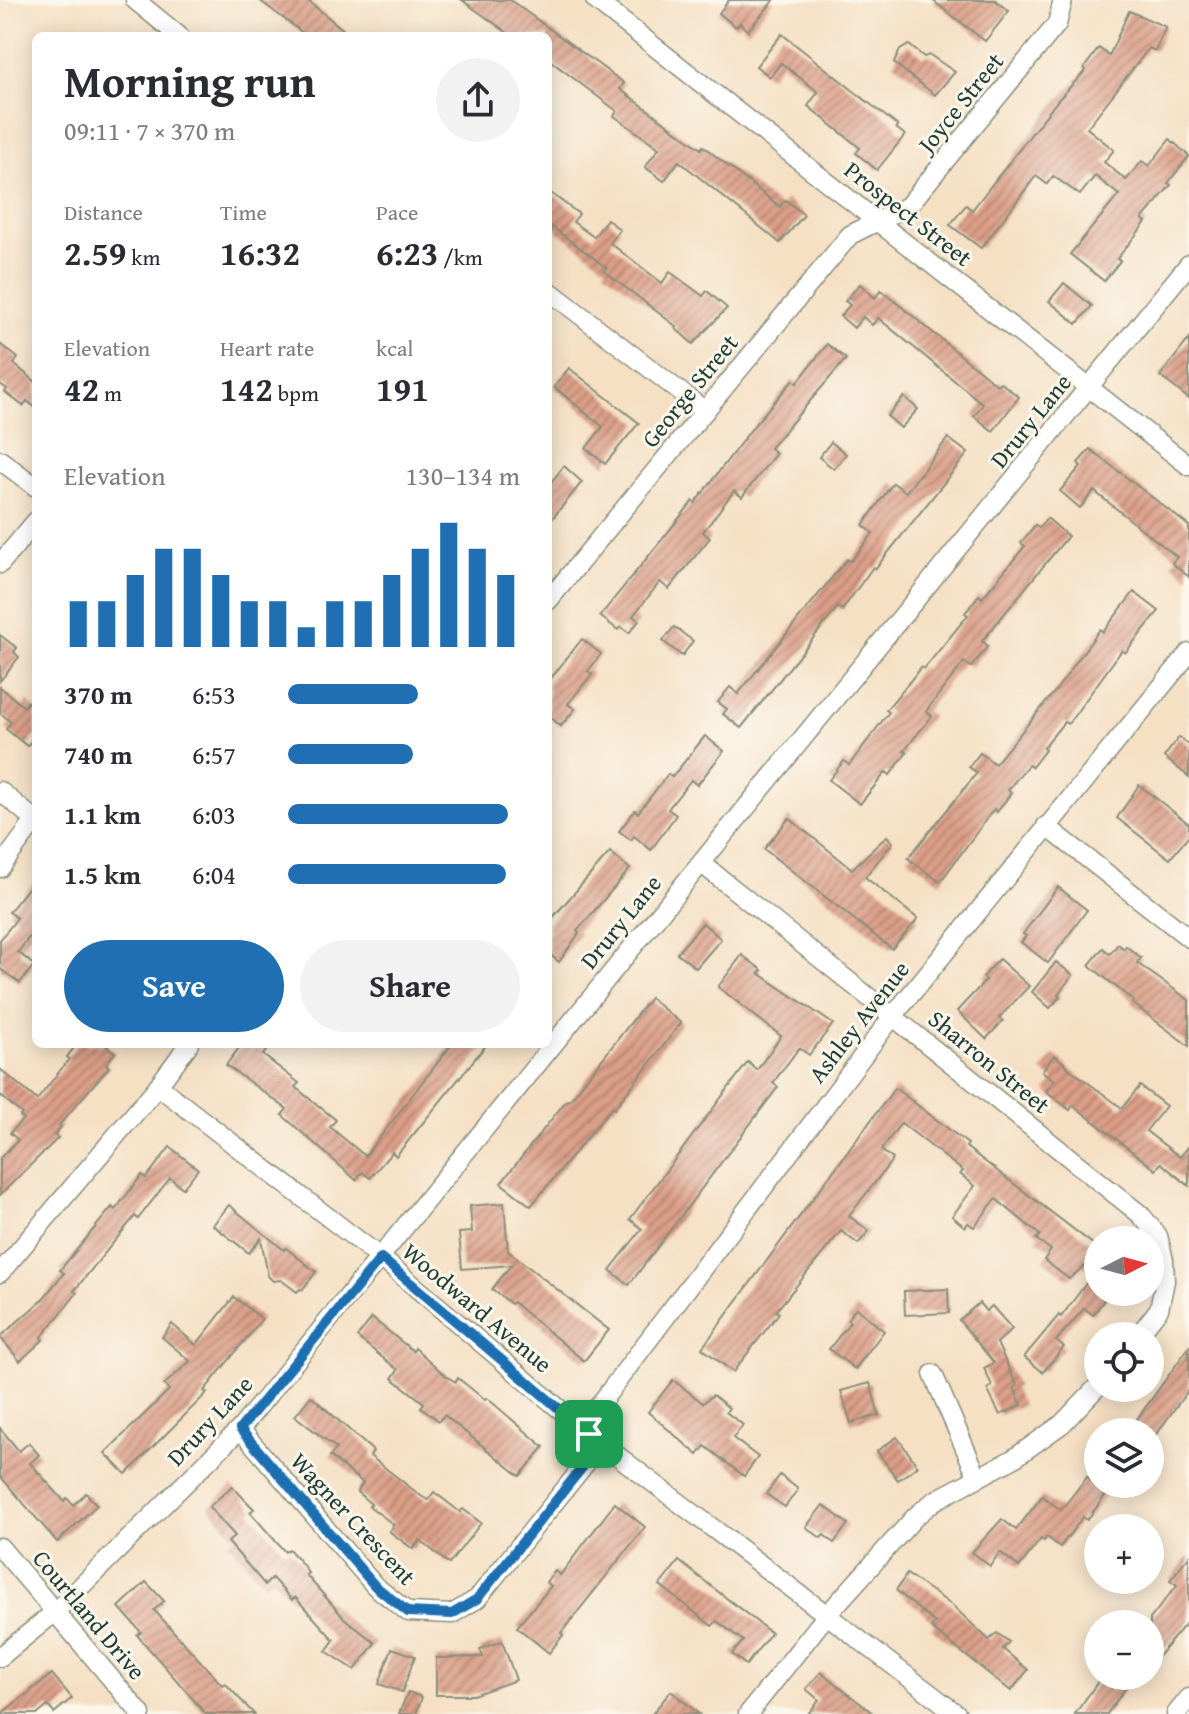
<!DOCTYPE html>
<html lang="en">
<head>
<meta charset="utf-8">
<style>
	body { margin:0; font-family:"Gentium Book Plus",serif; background:#f2f2f3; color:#2b2b33; height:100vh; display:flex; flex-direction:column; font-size:30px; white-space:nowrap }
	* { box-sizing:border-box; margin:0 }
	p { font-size:26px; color:#7c7c81 }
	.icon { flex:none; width:44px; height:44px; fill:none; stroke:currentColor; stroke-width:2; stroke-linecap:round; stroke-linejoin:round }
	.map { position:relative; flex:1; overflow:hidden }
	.drawer { position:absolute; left:32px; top:32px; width:520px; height:1016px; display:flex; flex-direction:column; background:#fff; border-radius:12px; box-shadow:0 4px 20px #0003 }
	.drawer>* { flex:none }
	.needle { width:52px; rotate:84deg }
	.fabs { position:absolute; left:1084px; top:1226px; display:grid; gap:16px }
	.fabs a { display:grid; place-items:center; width:80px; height:80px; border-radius:50%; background:#fff; box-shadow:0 4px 20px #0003; font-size:40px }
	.pin { position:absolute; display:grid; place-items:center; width:68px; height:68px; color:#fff; margin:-34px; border-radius:16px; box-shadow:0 4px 12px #0006 }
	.round { display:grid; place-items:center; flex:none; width:84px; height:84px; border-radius:42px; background:#f2f2f3 }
	.summary { display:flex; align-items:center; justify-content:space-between; height:136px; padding:0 32px }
	h1 { font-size:44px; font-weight:700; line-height:60px }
	.figures { display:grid; grid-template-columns:repeat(3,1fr); gap:12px; height:136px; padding:8px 32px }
	.figures div { display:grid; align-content:center }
	.figures b { font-size:34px; font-weight:700 }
	.figures small { font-size:22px; font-weight:400 }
	.figures p { font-size:22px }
	.chart { height:224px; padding:16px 32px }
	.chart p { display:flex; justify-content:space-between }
	.chart svg { width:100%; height:144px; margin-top:8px; stroke:#1f6fb2; stroke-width:6 }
	.button { display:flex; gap:16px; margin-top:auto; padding:16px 32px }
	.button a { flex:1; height:92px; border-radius:48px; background:#1f6fb2; color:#fff; font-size:32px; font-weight:700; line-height:92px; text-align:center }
	.button a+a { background:#f2f2f3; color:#2b2b33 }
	ul { padding:0 32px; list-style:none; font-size:26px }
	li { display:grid; grid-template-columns:128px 96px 1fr; align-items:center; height:60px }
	li i { height:20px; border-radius:10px; background:#1f6fb2 }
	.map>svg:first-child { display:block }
	.building { fill:url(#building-hatch) }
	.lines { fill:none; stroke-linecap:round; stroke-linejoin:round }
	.minor-casing { stroke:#8a8e7c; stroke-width:21 }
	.minor { stroke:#fff; stroke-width:18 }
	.route-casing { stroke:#fff; stroke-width:16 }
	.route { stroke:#1f6fb2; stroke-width:10 }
	.labels { text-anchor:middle; stroke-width:6; stroke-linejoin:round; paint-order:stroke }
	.street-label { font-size:24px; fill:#1f3d34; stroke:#fbf7ec }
</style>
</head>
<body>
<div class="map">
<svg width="1189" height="1714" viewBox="0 0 1189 1714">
	<defs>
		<pattern id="building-hatch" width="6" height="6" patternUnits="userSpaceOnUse" patternTransform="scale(2)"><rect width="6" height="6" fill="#db9e87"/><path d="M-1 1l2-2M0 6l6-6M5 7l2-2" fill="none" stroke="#b1826f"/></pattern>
	</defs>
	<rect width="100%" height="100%" fill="#fbf7ec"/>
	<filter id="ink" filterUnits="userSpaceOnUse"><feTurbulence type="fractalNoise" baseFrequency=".0125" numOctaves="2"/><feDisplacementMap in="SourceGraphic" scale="16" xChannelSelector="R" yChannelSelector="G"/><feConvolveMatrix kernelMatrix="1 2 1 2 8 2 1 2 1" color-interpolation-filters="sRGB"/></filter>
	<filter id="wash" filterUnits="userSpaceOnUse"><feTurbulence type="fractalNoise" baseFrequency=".006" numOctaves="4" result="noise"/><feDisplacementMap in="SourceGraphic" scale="32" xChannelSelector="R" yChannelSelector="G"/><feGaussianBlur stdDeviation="1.8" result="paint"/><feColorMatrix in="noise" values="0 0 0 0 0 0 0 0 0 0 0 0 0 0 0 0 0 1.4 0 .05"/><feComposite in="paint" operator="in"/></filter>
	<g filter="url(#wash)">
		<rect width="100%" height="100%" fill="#f5e0c4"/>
		<g id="blocks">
			<!-- building -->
			<g class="building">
				<polygon points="259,0 307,0 351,36 307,36"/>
				<polygon points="462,0 510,0 624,83 620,89 701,149 703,146 780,207 786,200 804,215 780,243 679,161 664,181 645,167 659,148 614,116 617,111 548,59 548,36 512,36"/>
				<polygon points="729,0 774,0 748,31 740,23 736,27 719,13"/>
				<polygon points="932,0 995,0 1009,11 985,41"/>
				<polygon points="1129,11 1166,27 1155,51 1149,48 1087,128 1114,150 1104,162 1126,180 1142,161 1149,166 1170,139 1189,156 1168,183 1171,185 1142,219 1146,222 1117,259 1120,261 1104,281 1070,254 1119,195 1095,176 1080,195 1053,176 1047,184 1036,176 981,248 950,225 966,205 972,210 1058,100 1086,70 1084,68 1099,48 1109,56"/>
				<polygon points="782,34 898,126 896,128 905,135 877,170 856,153 860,148 808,106 818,92 781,63 770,77 756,66"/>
				<polygon points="909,45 924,57 930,55 955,72 935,95 894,63 900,50"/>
				<polygon points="548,191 579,214 573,222 594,237 607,219 620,230 610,243 662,283 670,272 703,296 707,291 727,308 693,344 675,328 677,327 604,271 607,268 548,224"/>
				<polygon points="1064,283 1092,306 1077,324 1049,301"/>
				<polygon points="860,284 875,298 881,290 997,385 1000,382 1019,397 993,431 974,416 983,404 878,318 872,325 863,317 854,328 840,316 850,305 845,301"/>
				<polygon points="1189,339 1189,399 1160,376"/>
				<polygon points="0,344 18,358 14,364 36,382 36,408 27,401 23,406 5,392 7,389 0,384"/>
				<polygon points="827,344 846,359 770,448 776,453 742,497 734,491 703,532 710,538 669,589 660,582 633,616 639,621 629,633 621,627 618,630 600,616 693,501 695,503 756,423 793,380 797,383"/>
				<polygon points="569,368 639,423 605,464 586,448 603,427 554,387"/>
				<polygon points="904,397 918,409 901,428 887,416"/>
				<polygon points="948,438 968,453 875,569 873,567 842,610 838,607 741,728 723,714 727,709 718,702 730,687 738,694 847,559 851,561 873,533 863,525 893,483 906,492"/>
				<polygon points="831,442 846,454 834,469 819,457"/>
				<polygon points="1090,449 1189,526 1189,577 1172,563 1177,557 1094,491 1080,508 1060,491 1081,466 1078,463"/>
				<polygon points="564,466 582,482 548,524 548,486"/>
				<polygon points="1047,518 1068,536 982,641 988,646 971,667 964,662 926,711 932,716 904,751 907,752 890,775 886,772 860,804 829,780 844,761 849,765 889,712 886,710 910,681 921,667 924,669 968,615 965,613 979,595 982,598 1025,546 1021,543 1035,525 1039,528"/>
				<polygon points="1134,592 1159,611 1125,653 1122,650 1074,716 1068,724 1064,722 1043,748 1045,750 1032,767 1028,765 1008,790 1011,793 997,812 994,809 940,882 908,858 977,773 969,767 980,753 995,764 1057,689 1100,629 1103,632"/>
				<polygon points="674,627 693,641 682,656 663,641"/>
				<polygon points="0,635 17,648 14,652 19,657 0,681"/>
				<polygon points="582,639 601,654 588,671 592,674 568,704 575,709 561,726 548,716 548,682"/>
				<polygon points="0,687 24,707 28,702 36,709 36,735 27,746 6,729 11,722 0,713"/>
				<polygon points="705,736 724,751 697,785 691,780 668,809 676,815 651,850 634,836 631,840 619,831 635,810 638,813 668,774 672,777"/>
				<polygon points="1179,737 1189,745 1189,777 1164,757"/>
				<polygon points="1139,785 1189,824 1189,836 1170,859 1117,818"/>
				<polygon points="789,818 852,869 887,836 893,842 865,877 918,919 892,949 764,849"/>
				<polygon points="610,852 630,869 577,931 579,933 559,962 548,953 548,923"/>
				<polygon points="36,878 36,928 18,952 34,965 20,983 0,969 0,940 17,918 9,912"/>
				<polygon points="1058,887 1087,910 1048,963 1021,942 1026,936 1023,934"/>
				<polygon points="703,923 721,939 696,968 677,953"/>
				<polygon points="1118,944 1124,949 1126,946 1141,958 1137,963 1189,1000 1189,1046 1132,1003 1134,1001 1089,965 1103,948 1110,954"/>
				<polygon points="742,955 762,970 759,973 833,1024 809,1055 799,1048 773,1083 778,1087 629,1285 610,1270 642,1229 630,1219 748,1062 757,1070 781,1036 718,987"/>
				<polygon points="999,959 1029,986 999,1018 1003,1021 986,1039 957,1011 986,980 983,977"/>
				<polygon points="1056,962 1073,975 1058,994 1060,997 1050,1008 1032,992"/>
				<polygon points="650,998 681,1023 614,1109 612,1107 531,1206 501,1183 566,1101 570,1100"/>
				<polygon points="77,1044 104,1044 115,1053 106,1064 109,1067 59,1125 61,1127 54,1135 58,1138 0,1195 0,1158 18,1140 10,1133 23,1119 20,1116 22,1114 0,1095 0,1069 37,1100 69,1059 67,1057"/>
				<polygon points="242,1044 271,1044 263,1055 299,1083 295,1087 336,1120 330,1127 365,1156 452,1044 487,1044 396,1156 392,1152 370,1178 362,1172 356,1180 282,1115 287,1109 226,1065"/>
				<polygon points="1054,1055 1068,1066 1067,1067 1122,1108 1140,1086 1166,1106 1146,1131 1180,1157 1189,1146 1189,1186 1161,1163 1156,1170 1073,1105 1070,1110 1046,1091 1054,1080 1042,1071"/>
				<polygon points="895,1088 968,1144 966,1147 1098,1248 1098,1292 1110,1292 1093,1315 1084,1308 1056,1341 1064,1347 1043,1372 1024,1357 1059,1315 1061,1317 1093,1274 1084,1266 1069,1279 1044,1260 1051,1250 1036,1239 1040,1235 996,1199 974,1227 968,1223 965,1227 952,1216 975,1186 960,1174 963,1171 901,1123 881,1150 893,1159 849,1216 869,1231 858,1244 841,1231 776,1311 779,1313 733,1372 702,1348"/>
				<polygon points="170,1147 198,1169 183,1188 170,1178 138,1219 135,1216 74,1291 77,1293 41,1338 43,1340 20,1361 0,1337 42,1300 64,1273 60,1270 112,1207 115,1210 142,1175 146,1178"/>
				<polygon points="504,1203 508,1251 609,1330 584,1361 513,1302 511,1304 492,1289 511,1265 462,1269 459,1233 472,1232 470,1206"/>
				<polygon points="229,1205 284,1250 286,1248 316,1272 302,1290 300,1289 297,1292 281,1280 273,1281 268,1276 261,1238 249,1253 213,1225"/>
				<polygon points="948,1289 949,1313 905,1315 904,1291"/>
				<polygon points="234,1297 262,1319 204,1391 207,1393 126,1474 105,1453 169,1390 164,1385 190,1361 162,1337 172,1324 196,1345"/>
				<polygon points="979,1303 986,1311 992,1306 1012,1329 997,1343 1017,1386 1014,1388 1022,1405 1000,1415 987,1389 992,1386 984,1368 994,1363 959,1320"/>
				<polygon points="856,1308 884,1331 855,1369 829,1349 850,1322 847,1320"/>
				<polygon points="372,1318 413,1351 415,1348 446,1376 456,1382 458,1378 485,1400 487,1398 544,1447 520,1476 444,1415 439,1421 421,1407 424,1403 392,1378 398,1370 357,1337"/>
				<polygon points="1189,1347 1189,1389 1154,1437 1135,1422"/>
				<polygon points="673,1380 703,1403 713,1395 729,1408 726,1412 743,1425 733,1438 758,1457 744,1476 705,1446 698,1455 648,1412"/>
				<polygon points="870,1383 879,1415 851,1423 841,1391"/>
				<polygon points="311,1396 373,1451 370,1456 421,1496 428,1500 434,1492 460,1512 463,1509 481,1523 449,1564 420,1540 413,1549 389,1531 394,1525 369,1506 371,1504 357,1492 363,1483 330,1456 336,1448 295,1416"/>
				<polygon points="0,1428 19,1451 29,1443 39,1455 30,1463 64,1501 67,1498 73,1505 86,1493 97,1505 57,1542 0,1476"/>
				<polygon points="897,1437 918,1466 898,1480 877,1451"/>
				<polygon points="780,1475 798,1489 785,1507 766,1494"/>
				<polygon points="1087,1477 1107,1493 1087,1520 1083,1517 1060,1547 1047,1537 1044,1541 1041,1539 1019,1567 1000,1552 990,1566 972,1552 1002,1519 1016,1530 1042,1496 1061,1510"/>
				<polygon points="232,1486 254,1509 250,1512 285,1552 289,1549 303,1565 308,1573 306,1575 344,1618 375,1643 355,1670 326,1651 334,1640 295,1597 292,1600 272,1578 265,1585 228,1542 235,1536 209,1507"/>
				<polygon points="615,1503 645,1527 561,1633 563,1635 549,1653 517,1627 551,1586 546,1582 555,1571 560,1575"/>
				<polygon points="823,1505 848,1524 834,1543 824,1535 821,1538 806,1527"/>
				<polygon points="1189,1556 1189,1620 1150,1666 1150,1619 1177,1585 1170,1580"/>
				<polygon points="679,1561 771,1633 746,1665 732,1654 743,1641 717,1621 712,1626 660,1585"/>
				<polygon points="907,1574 953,1606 989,1640 997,1633 1009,1642 1003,1649 1028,1670 1011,1691 931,1628 935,1623 896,1590"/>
				<polygon points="146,1582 164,1601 154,1610 222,1685 225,1683 254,1714 206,1714 137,1635 141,1632 119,1607"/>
				<polygon points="502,1641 516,1680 473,1695 436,1695 436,1658 483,1657 480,1649"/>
				<polygon points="392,1648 415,1656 402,1692 379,1684"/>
				<polygon points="821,1672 847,1693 874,1714 808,1714 819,1700 806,1689"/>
				<polygon points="52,1674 72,1698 54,1713 48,1706 38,1714 1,1714"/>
				<polygon points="1102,1676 1134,1676 1107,1714 1075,1714"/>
				<polygon points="671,1691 699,1714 652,1714"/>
				<polygon points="408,1692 422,1697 416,1714 399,1714"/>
			</g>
		</g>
	</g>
	<g filter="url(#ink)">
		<use href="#blocks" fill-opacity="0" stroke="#8a8e7c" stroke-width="2"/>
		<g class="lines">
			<defs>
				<g id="minor">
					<polyline points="135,0 179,36"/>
					<polyline points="595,0 1189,466"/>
					<polyline points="548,290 705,411"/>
					<polyline points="0,460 36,487"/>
					<polyline points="0,564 36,521"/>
					<polyline points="548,601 850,235 908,206 1057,24 1063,0"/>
					<polyline points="0,791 36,821"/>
					<polyline points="1046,826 1189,938"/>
					<polyline points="701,863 1141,1215 1158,1236 1164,1260 1165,1281 1159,1309 1138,1336"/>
					<polyline points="0,868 35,821"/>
					<polyline points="158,1086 381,1258 589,1434 957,1714"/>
					<polyline points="0,1273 158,1086 189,1044"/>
					<polyline points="933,1374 977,1476"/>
					<polyline points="240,1429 375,1586 408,1612 452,1614 477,1599 585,1464 589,1434 597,1408 893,1016 1189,653"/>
					<polyline points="0,1547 141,1714"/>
					<polyline points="0,1657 55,1612 240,1429 1189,264"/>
					<polyline points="748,1714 826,1616 915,1517 934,1501 1013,1459 1062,1424 1098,1386"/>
					<polyline points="1176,1714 1189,1698"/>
				</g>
			</defs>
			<!-- minor casing -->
			<use href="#minor" class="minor-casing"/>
			<!-- minor -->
			<use href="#minor" class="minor"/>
		</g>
	</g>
	<g class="lines" filter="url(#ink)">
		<defs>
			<polygon id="route" points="381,1258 589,1434 585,1464 477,1599 452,1614 408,1612 375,1586 240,1429"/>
		</defs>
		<!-- route casing -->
		<use href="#route" class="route-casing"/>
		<!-- route -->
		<use href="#route" class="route"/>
	</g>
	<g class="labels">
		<!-- street labels -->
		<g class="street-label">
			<text transform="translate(961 103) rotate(-51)" y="8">Joyce Street</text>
			<text transform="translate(908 214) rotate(38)" y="8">Prospect Street</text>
			<text transform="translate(690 391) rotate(-51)" y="8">George Street</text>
			<text transform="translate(1031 421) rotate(-51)" y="8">Drury Lane</text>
			<text transform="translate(621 922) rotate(-51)" y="8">Drury Lane</text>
			<text transform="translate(859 1022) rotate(-52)" y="8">Ashley Avenue</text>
			<text transform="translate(989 1062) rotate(39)" y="8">Sharron Street</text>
			<text transform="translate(477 1308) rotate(40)" y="8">Woodward Avenue</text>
			<text transform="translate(210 1421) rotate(-47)" y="8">Drury Lane</text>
			<text transform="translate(353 1519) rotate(47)" y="8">Wagner Crescent</text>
			<text transform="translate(89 1615) rotate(50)" y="8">Courtland Drive</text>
		</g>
	</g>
</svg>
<div class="fabs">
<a><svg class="needle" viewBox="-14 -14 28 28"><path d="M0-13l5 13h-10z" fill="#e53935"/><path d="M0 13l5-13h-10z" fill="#7c7c81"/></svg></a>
<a><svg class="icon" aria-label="locate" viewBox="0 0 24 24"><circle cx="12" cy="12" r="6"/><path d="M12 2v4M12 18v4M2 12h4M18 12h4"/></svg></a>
<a><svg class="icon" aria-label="layers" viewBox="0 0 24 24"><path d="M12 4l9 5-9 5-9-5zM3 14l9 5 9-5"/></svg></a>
<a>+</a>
<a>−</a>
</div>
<div class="pin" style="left:589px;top:1434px;background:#1e9e55"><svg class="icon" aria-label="arrive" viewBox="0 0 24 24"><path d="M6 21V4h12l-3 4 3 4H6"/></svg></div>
<section class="drawer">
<div class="summary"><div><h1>Morning run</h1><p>09:11 · 7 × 370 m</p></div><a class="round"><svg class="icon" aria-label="share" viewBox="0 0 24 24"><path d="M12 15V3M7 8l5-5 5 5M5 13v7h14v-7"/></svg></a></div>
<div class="figures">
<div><p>Distance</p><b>2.59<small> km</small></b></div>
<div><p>Time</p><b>16:32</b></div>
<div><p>Pace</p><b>6:23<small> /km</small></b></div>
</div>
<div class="figures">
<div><p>Elevation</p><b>42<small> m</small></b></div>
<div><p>Heart rate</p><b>142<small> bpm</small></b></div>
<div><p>kcal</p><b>191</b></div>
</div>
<div class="chart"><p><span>Elevation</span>130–134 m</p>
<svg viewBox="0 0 160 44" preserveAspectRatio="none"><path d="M5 44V30M15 44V30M25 44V22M35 44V14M45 44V14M55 44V22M65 44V30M75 44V30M85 44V38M95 44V30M105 44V30M115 44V22M125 44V14M135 44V6M145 44V14M155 44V22"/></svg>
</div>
<ul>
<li><b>370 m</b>6:53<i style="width:56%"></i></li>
<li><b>740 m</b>6:57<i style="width:54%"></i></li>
<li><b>1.1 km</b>6:03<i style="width:95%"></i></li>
<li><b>1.5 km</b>6:04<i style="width:94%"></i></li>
</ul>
<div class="button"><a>Save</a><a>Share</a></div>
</section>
</div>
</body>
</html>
